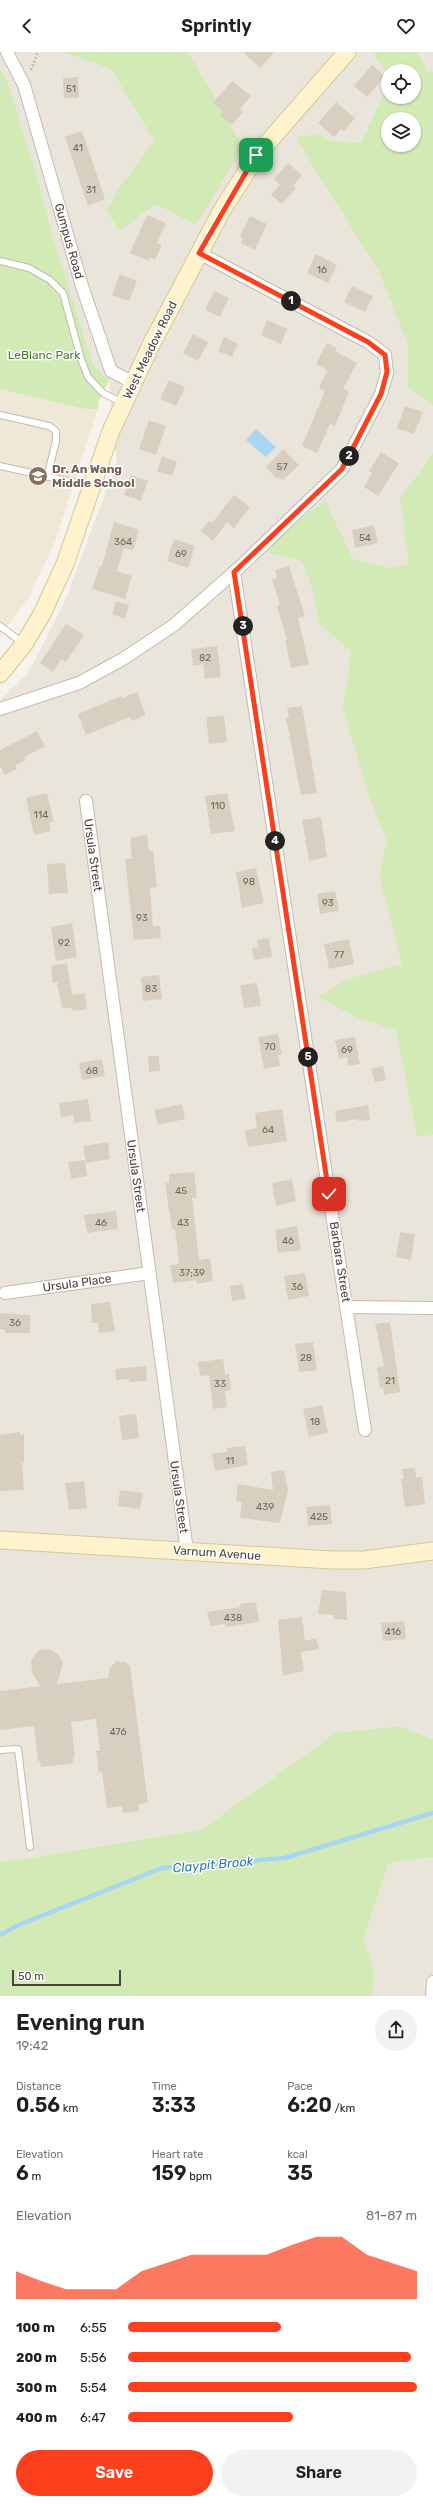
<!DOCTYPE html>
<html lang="en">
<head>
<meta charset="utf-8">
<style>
	body { margin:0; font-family:Rubik,sans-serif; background:#f2f2f2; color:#202124; height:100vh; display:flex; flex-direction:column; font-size:15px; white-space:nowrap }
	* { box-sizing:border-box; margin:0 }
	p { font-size:13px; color:#757577 }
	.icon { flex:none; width:22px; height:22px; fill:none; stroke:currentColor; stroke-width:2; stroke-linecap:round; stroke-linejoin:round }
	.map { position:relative; height:1944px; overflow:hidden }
	.details { display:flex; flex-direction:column; background:#fff; flex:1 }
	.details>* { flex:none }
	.fabs { position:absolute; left:381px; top:12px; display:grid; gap:8px }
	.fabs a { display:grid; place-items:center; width:40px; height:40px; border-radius:50%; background:#fff; box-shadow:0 1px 3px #0004; font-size:20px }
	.scale { position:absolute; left:12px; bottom:10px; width:109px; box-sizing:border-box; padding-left:4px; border:2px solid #4b4439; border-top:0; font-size:11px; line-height:14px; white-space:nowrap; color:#4b4439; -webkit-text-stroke:3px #fff; paint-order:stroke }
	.pin { position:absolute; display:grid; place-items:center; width:34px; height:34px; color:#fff; margin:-17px; border-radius:8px; box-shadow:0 2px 6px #0006 }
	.km { position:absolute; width:20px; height:20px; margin:-10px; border-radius:50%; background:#222; color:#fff; font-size:11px; line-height:20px; text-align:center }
	.round { display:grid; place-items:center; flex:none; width:42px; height:42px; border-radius:21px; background:#f2f2f2 }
	.overview { display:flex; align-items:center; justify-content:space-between; height:68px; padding:0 16px }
	h1 { font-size:22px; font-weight:600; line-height:30px }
	.figures { display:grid; grid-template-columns:repeat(3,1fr); gap:6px; height:68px; padding:4px 16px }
	.figures div { display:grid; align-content:center }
	.figures b { font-size:20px; font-weight:600 }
	.figures small { font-size:11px; font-weight:400 }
	.figures p { font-size:11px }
	.chart { height:112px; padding:8px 16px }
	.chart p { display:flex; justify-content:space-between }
	.chart svg { width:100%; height:72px; margin-top:4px; fill:#fc3f1d; opacity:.7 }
	.cta { display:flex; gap:8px; margin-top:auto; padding:8px 16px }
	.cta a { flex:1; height:46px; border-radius:24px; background:#fc3f1d; color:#fff; font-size:16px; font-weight:600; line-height:46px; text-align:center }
	.cta a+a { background:#f2f2f2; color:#202124 }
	ul { padding:0 16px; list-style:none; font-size:13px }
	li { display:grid; grid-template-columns:64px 48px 1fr; align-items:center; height:30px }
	li i { height:10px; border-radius:5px; background:#fc3f1d }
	header { display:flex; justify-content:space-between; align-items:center; height:52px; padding:0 16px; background:#fff; font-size:18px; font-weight:600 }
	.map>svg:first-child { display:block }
	.residential { fill:#eae5da; fill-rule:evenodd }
	.education { fill:#efe8d6 }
	.green { fill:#d2eab5; fill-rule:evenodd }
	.water { fill:#a9d4f2 }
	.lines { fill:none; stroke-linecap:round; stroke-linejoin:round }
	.stream { stroke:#a9d4f2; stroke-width:4.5 }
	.building { fill:#d8cfc1 }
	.lane-casing { stroke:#c2bbae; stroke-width:8 }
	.street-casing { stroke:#c2bbae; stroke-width:14 }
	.secondary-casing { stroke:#d6c79b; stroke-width:19 }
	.path { stroke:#c4b79f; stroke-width:2.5; stroke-dasharray:2 2; stroke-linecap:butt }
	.lane { stroke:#fff; stroke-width:6 }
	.street { stroke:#fff; stroke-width:12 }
	.secondary { stroke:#fff3cd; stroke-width:17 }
	.route-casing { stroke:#fff; stroke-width:8 }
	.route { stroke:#fc3f1d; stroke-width:5 }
	.labels { text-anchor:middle; stroke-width:3; stroke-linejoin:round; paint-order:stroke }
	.number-label { font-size:10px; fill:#6e675b }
	.street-label { font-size:12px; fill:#4b4439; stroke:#fff }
	.park-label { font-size:12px; fill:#4a7f2a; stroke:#fff }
	.education-label { font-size:12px; font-weight:bold; fill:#785e54; stroke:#fff; text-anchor:start }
	.water-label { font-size:13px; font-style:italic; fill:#2e7ab2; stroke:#fff }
</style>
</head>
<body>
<header><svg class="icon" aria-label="back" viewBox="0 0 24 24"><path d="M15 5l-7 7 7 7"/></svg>Sprintly<svg class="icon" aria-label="heart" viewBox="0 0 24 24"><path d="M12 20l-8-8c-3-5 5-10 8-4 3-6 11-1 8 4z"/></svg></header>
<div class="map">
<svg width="433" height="1944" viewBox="0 0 433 1944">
	<rect width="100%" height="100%" fill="#f6f3ec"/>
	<!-- residential -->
	<g class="residential">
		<path d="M0 0H63L111 17 154 89 119 136V179L156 152 207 34 188 0H433V1687L399 1674 335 1681 201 1778 3 1810 0 1808V648L28 621 65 549 117 410 109 329 93 312 51 178 37 124 8 31 0 16ZM388 19H414V45H388ZM388 67H414V93H388Z"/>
		<polygon points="433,1805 433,1944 372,1944 375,1923 364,1886 389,1811"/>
	</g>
	<!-- education -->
	<polygon class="education" points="0,337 85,357 98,357 54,492 29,545 0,583"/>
	<!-- green -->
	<g class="green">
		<polygon points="63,0 188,0 243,95 196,173 156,152 119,179 107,158 119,136 154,89 111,17"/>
		<path d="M373 0H417L428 19 433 20V354L408 334V293L380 221 295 85 320 82 330 89 361 91 388 34V45H414V19H388V23ZM388 67H414V93H388Z"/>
		<polygon points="0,16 8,31 37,124 51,178 93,312 109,329 99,348 98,357 85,357 0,337"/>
		<polygon points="433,401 433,1083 417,1084 396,978 359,966 318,945 345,928 402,912 379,823 387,789 366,736 343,656 351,600 320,572 312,537 302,509 257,498 325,449 353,507 389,516 409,512 400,447"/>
		<polygon points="399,1674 433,1687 433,1805 389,1811 364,1886 375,1923 372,1944 0,1944 0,1808 3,1810 201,1778 335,1681"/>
	</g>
	<!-- water -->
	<polygon class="water" points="256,377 276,395 266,405 246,388"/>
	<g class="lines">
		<!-- stream -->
		<polyline class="stream" points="0,1883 21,1872 162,1816 285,1806 433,1761"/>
	</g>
	<!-- building -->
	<g class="building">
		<polygon points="243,0 274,0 260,16"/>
		<polygon points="372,13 385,24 367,45 354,34"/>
		<polygon points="78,25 79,46 64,46 63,26"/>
		<polygon points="232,29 251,44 240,57 243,60 232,73 220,63 223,59 213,51"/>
		<polygon points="336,50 355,66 344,79 341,77 334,85 318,71"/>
		<polygon points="82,79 105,147 88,154 65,85"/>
		<polygon points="288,111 302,123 293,134 296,136 282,152 271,143 280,133 274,127"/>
		<polygon points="147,163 166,171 157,191 162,193 155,208 150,205 149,209 130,201"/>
		<polygon points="250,164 267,172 255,198 241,191 243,186 240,184"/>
		<polygon points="316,202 337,213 328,231 307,221"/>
		<polygon points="120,222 137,229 129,249 112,243"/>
		<polygon points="352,234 373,244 365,260 344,250"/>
		<polygon points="214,239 229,246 220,265 205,258"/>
		<polygon points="267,268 287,277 281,292 261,283"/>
		<polygon points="193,282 208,290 198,309 183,301"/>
		<polygon points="224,285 238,292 232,305 218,299"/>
		<polygon points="327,291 337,296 335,299 357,311 343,337 349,340 335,374 330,372 317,401 302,394 325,339 319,336 327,318 316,312"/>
		<polygon points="169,328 185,335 176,354 160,347"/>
		<polygon points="405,354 423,360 414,382 397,376"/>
		<polygon points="149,368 166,374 156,403 139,397"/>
		<polygon points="283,397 299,413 283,428 279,425 277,427 266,415"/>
		<polygon points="381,400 399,411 378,444 364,435 372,421 369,419"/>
		<polygon points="162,404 177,410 172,424 157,419"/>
		<polygon points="131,423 148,429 141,449 124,443"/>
		<polygon points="234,443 250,455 234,476 227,470 213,489 201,479 209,469 212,471"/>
		<polygon points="114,470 139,478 133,498 124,496 117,519 132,524 125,547 92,537 100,514 102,514"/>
		<polygon points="374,473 378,491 355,496 352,478"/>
		<polygon points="174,487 195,494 188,516 167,509"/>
		<polygon points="289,514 305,564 298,566 309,612 291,616 285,588 287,588 277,554 280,553 272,527 277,526 275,518"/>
		<polygon points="116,549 129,553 125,567 112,562"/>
		<polygon points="66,572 84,583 66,610 61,607 53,620 40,611"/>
		<polygon points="217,594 221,625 205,627 203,612 193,614 191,597"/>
		<polygon points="137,640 146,663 132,669 130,665 86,683 78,662 121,644 122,646"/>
		<polygon points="302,654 317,741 301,743 286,666 289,666 287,656"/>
		<polygon points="224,664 227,690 209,692 206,665"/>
		<polygon points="37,679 45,694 24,705 26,708 15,714 17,717 5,723 0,714 0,698"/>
		<polygon points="47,741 54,770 49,771 51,779 34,783 26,746"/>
		<polygon points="227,741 235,779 211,782 205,744"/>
		<polygon points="321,765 327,805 309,809 302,768"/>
		<polygon points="147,783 149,799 153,799 157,835 150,836 153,874 160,874 161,886 134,888 125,807 132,807 130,786"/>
		<polygon points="65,811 68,841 49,842 47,812"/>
		<polygon points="256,816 264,851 242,856 236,820"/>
		<polygon points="335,839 339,859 320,862 317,842"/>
		<polygon points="72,871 77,905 56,909 51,875"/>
		<polygon points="269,886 272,905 254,908 252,896 258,895 257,888"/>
		<polygon points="349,887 354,912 329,917 324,892"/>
		<polygon points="67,911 72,943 85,941 87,957 72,959 71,956 62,956 57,930 53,931 51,914"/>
		<polygon points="159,923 162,947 143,949 141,925"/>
		<polygon points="257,931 261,954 244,956 240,933"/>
		<polygon points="278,982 282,1002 278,1003 280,1014 264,1017 258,985"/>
		<polygon points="355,985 360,1012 348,1014 347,1005 339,1007 335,988"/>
		<polygon points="148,1004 159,1004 160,1019 149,1020"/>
		<polygon points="102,1007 105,1024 82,1028 79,1011"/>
		<polygon points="383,1014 386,1028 375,1030 371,1017"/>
		<polygon points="88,1047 91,1069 74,1071 73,1063 61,1065 59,1051"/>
		<polygon points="182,1052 185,1067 158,1073 154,1058"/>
		<polygon points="368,1053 370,1068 358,1069 358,1067 337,1070 335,1059"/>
		<polygon points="282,1057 287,1089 248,1095 245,1078 257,1076 255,1061"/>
		<polygon points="108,1090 110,1107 86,1111 83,1094"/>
		<polygon points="85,1108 87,1124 71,1127 68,1110"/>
		<polygon points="194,1120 197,1146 192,1146 199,1208 210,1206 213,1229 197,1232 196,1228 173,1231 170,1213 179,1212 175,1177 172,1178 165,1131 169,1130 169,1122"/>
		<polygon points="292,1127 296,1149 276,1154 272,1131"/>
		<polygon points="116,1159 118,1177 87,1181 84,1163"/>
		<polygon points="297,1174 301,1198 278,1201 275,1178"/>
		<polygon points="400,1180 415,1182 411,1208 396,1205"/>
		<polygon points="305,1221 309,1244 288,1248 284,1224"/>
		<polygon points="243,1232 246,1247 232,1249 230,1234"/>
		<polygon points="110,1250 115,1279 99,1281 98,1271 92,1271 91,1252"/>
		<polygon points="0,1261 30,1263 30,1281 5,1281 5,1278 0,1277"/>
		<polygon points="390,1270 400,1340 384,1343 383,1335 380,1336 377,1316 384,1314 375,1272"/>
		<polygon points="313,1290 317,1318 299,1320 295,1292"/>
		<polygon points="223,1307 225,1323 229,1322 231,1338 225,1339 227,1355 213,1357 209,1323 200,1324 198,1310"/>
		<polygon points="146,1314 147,1329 129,1330 129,1327 116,1328 115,1317"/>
		<polygon points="322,1353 328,1381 309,1385 303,1357"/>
		<polygon points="136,1362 139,1386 122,1388 119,1364"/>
		<polygon points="20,1380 20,1383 24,1382 24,1411 22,1411 24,1438 0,1439 0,1383"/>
		<polygon points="245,1394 248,1413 215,1419 212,1402 227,1400 226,1396"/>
		<polygon points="415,1416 416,1425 422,1425 425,1452 405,1455 401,1427 404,1427 402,1417"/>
		<polygon points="284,1418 288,1438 280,1471 240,1466 242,1450 236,1449 238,1432 273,1438 271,1420"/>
		<polygon points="84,1429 87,1456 69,1458 65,1431"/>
		<polygon points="120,1438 143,1441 140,1457 118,1454"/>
		<polygon points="330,1453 332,1472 308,1474 306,1455"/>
		<polygon points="322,1538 346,1540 347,1568 334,1567 334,1563 318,1562"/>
		<polygon points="256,1550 259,1570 226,1575 225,1572 210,1574 207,1560 241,1555 240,1552"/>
		<polygon points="302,1565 305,1589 316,1586 319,1597 301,1600 304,1619 283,1624 278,1568"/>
		<polygon points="404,1569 406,1587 383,1589 381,1571"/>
		<polygon points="50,1597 59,1603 63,1611 57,1632 108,1626 110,1615 117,1609 125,1610 130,1614 148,1751 138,1752 139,1759 123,1761 122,1754 107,1756 102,1720 99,1721 96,1699 100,1699 96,1667 71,1670 75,1704 73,1705 74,1711 41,1715 40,1709 38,1709 34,1674 0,1678 0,1639 40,1634 32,1620 31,1608 39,1598"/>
	</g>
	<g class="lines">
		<defs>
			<g id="lane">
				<polyline points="0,209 29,216 50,228 63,241 81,307 88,325 103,341 123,351"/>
				<polyline points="0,363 49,374 56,379 56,389 47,425"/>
				<polyline points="0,414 90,434"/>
				<polyline points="0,574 23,591"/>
				<polyline points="0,1698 18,1697 30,1795"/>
			</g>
			<g id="street">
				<polyline points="7,0 24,33 82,234 111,319 134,331"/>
				<polyline points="234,520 365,1378"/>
				<polyline points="0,657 79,631 123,607 174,573 240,515 342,417 381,342 387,321 385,303 368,290 199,201"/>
				<polyline points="86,749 187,1499"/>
				<polyline points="5,1241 150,1221"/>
				<polyline points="346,1255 433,1256"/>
				<polyline points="432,1944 433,1930"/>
			</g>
			<g id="secondary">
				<polyline points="0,622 24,592 42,562 65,512 111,379 151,293 221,160 257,103 347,0"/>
				<polyline points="0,1488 331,1508 364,1508 433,1499"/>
			</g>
		</defs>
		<!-- lane casing -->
		<use href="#lane" class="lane-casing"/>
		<!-- street casing -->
		<use href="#street" class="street-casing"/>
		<!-- secondary casing -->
		<use href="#secondary" class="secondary-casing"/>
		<!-- path -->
		<polyline class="path" points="31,18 38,0"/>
		<!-- lane -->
		<use href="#lane" class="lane"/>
		<!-- street -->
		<use href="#street" class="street"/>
		<!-- secondary -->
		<use href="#secondary" class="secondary"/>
	</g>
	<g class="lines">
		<defs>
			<polyline id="route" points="256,103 199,201 368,290 385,303 387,320 381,342 342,417 234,520 329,1142"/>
		</defs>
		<!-- route casing -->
		<use href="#route" class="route-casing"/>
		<!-- route -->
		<use href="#route" class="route"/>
	</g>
	<!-- icons -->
	<defs>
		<symbol id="school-disc" viewBox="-11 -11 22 22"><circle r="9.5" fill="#8d6e63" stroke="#fff"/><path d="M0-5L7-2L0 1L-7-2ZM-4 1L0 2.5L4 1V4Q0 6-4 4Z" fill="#fff"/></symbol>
	</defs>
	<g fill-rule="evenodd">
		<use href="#school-disc" x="27" y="413" width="22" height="22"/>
	</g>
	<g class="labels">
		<!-- number labels -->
		<g class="number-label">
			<text x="71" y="40">51</text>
			<text x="78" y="99">41</text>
			<text x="91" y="141">31</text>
			<text x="322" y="221">16</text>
			<text x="282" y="418">57</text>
			<text x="365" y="489">54</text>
			<text x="123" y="493">364</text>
			<text x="181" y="505">69</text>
			<text x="205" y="609">82</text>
			<text x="218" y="757">110</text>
			<text x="41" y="766">114</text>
			<text x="249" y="833">98</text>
			<text x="328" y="854">93</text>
			<text x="142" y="869">93</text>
			<text x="64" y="894">92</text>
			<text x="339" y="906">77</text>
			<text x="151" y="940">83</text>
			<text x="270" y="998">70</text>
			<text x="347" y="1001">69</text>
			<text x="92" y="1022">68</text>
			<text x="268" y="1081">64</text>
			<text x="181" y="1142">45</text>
			<text x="101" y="1174">46</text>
			<text x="183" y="1174">43</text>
			<text x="288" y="1192">46</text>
			<text x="192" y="1224">37;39</text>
			<text x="297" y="1238">36</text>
			<text x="15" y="1274">36</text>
			<text x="306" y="1309">28</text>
			<text x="390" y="1332">21</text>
			<text x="220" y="1335">33</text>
			<text x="315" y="1373">18</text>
			<text x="230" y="1412">11</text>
			<text x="265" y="1458">439</text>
			<text x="319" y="1468">425</text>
			<text x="233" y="1569">438</text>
			<text x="393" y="1583">416</text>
			<text x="118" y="1683">476</text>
		</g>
		<!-- street labels -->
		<g class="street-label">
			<text transform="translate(69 189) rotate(74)" y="4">Gumpus Road</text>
			<text transform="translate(150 298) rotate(-64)" y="4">West Meadow Road</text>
			<text transform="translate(93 803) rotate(82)" y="4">Ursula Street</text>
			<text transform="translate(136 1124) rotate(82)" y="4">Ursula Street</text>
			<text transform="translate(340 1210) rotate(81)" y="4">Barbara Street</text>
			<text transform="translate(77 1231) rotate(-8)" y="4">Ursula Place</text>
			<text transform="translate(179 1445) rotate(82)" y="4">Ursula Street</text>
			<text transform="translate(217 1501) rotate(4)" y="4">Varnum Avenue</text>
		</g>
		<!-- park labels -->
		<g class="park-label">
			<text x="44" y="307">LeBlanc Park</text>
		</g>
		<!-- education labels -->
		<g class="education-label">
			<text x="52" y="421">Dr. An Wang<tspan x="52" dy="14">Middle School</tspan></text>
		</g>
		<!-- water labels -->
		<g class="water-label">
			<text transform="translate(213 1812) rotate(-5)" y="5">Claypit Brook</text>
		</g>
	</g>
</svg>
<div class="fabs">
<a><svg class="icon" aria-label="locate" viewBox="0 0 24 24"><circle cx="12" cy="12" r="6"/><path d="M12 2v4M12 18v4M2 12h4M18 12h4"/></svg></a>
<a><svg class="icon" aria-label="layers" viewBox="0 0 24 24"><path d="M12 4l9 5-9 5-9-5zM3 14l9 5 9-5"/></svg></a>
</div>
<div class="scale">50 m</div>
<div class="pin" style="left:256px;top:103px;background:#1e9e55"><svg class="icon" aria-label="arrive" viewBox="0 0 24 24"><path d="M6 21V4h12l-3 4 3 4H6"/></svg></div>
<div class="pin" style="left:329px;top:1142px;background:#d93025"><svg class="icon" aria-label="check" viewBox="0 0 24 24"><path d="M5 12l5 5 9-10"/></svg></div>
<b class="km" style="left:291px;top:249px">1</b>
<b class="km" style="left:349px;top:404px">2</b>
<b class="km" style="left:243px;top:574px">3</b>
<b class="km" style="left:275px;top:789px">4</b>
<b class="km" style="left:308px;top:1005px">5</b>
</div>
<section class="details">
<div class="overview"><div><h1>Evening run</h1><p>19:42</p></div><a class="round"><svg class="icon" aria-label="share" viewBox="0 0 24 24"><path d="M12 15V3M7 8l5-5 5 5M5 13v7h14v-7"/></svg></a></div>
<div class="figures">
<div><p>Distance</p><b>0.56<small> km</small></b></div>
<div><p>Time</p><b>3:33</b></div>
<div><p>Pace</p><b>6:20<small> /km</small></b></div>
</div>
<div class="figures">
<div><p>Elevation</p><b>6<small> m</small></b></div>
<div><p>Heart rate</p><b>159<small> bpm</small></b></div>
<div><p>kcal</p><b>35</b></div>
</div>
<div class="chart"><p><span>Elevation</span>81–87 m</p>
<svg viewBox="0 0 160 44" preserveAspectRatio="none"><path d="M0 44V27L10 33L20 38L30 38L40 38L50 27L60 22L70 17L80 17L90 17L100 17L110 11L120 6L130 6L140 17L150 22L160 27V44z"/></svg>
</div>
<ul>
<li><b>100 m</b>6:55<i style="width:53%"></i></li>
<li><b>200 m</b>5:56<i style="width:98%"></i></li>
<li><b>300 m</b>5:54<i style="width:100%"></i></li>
<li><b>400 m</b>6:47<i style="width:57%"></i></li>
</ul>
<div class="cta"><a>Save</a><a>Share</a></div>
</section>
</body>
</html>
